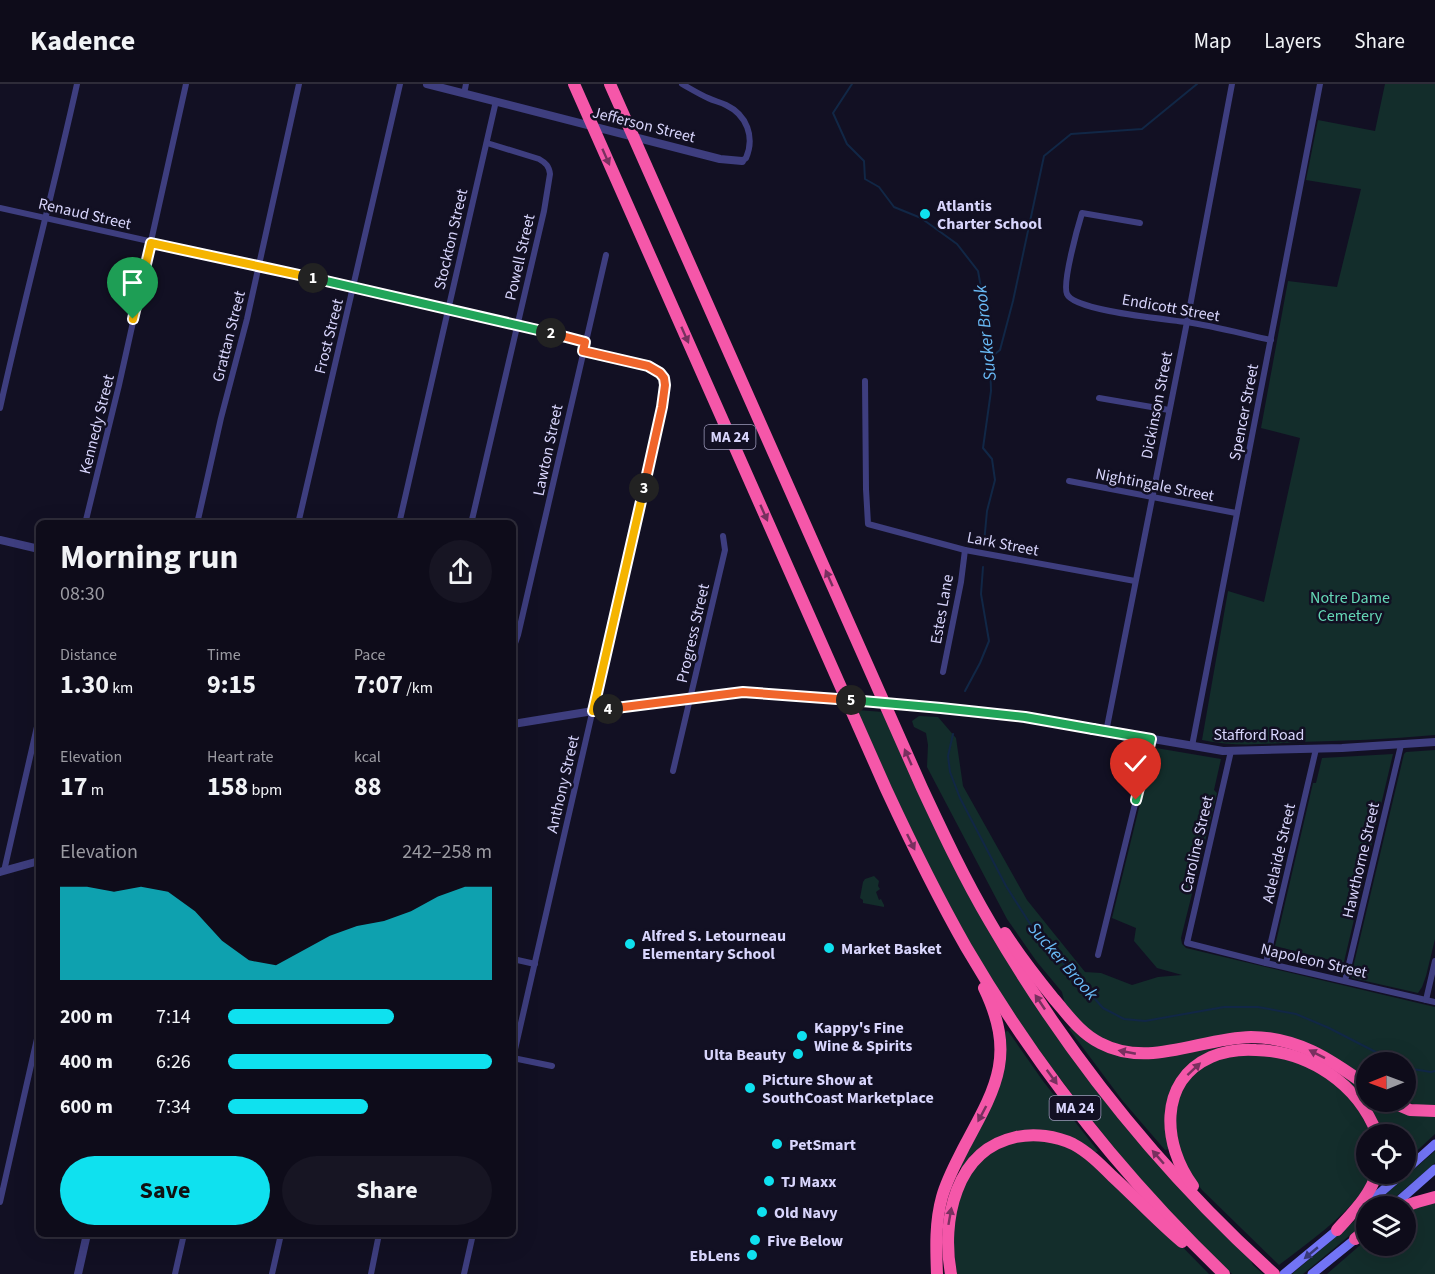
<!DOCTYPE html>
<html lang="en">
<head>
<meta charset="utf-8">
<style>
	body { margin:0; font-family:"Source Sans 3",sans-serif; background:#171523; color:#f1f3f6; height:100vh; display:flex; flex-direction:column; font-size:22px; white-space:nowrap }
	* { box-sizing:border-box; margin:0 }
	p { font-size:20px; color:#9b9ba2 }
	.icon { flex:none; width:33px; height:33px; fill:none; stroke:currentColor; stroke-width:2; stroke-linecap:round; stroke-linejoin:round }
	.map { position:relative; flex:1; overflow:hidden }
	.sheet { position:absolute; left:36px; top:436px; width:480px; height:717px; display:flex; flex-direction:column; background:#0e0c1a; border-radius:9px; box-shadow:0 6px 24px #0002,0 0 0 2px #2e2c39 }
	.sheet>* { flex:none }
	.needle { width:39px; rotate:269deg }
	.controls { position:absolute; left:1356px; top:968px; display:grid; gap:12px }
	.controls a { display:grid; place-items:center; width:60px; height:60px; border-radius:50%; background:#0e0c1a; box-shadow:0 6px 24px #0002,0 0 0 2px #2e2c39; font-size:30px }
	.pin { position:absolute; display:grid; place-items:center; width:51px; height:51px; color:#fff; margin:-62px -26px; border-radius:50% 50% 50% 0; rotate:-45deg; box-shadow:0 0 6px #0007 }
	.pin .icon { rotate:45deg }
	.km { position:absolute; width:30px; height:30px; margin:-15px; border-radius:50%; background:#222; color:#fff; font-size:16px; line-height:30px; text-align:center }
	.round { display:grid; place-items:center; flex:none; width:63px; height:63px; border-radius:32px; background:#171523 }
	.summary { display:flex; align-items:center; justify-content:space-between; height:102px; padding:0 24px }
	h1 { font-size:33px; font-weight:700; line-height:45px }
	.figures { display:grid; grid-template-columns:repeat(3,1fr); gap:9px; height:102px; padding:6px 24px }
	.figures div { display:grid; align-content:center }
	.figures b { font-size:26px; font-weight:700 }
	.figures small { font-size:16px; font-weight:400 }
	.figures p { font-size:16px }
	.chart { height:168px; padding:12px 24px }
	.chart p { display:flex; justify-content:space-between }
	.chart svg { width:100%; height:108px; margin-top:6px; fill:#0fe1ef; opacity:.7 }
	.button { display:flex; gap:12px; margin-top:auto; padding:12px 24px }
	.button a { flex:1; height:69px; border-radius:36px; background:#0fe1ef; color:#111; font-size:24px; font-weight:700; line-height:69px; text-align:center }
	.button a+a { background:#171523; color:#f1f3f6 }
	ul { padding:0 24px; list-style:none; font-size:20px }
	li { display:grid; grid-template-columns:96px 72px 1fr; align-items:center; height:45px }
	li i { height:15px; border-radius:8px; background:#0fe1ef }
	header { display:flex; align-items:center; gap:36px; box-sizing:border-box; height:84px; padding:0 30px; background:#0e0c1a; border-bottom:2px solid #2e2c39 }
	header strong { font-size:28px }
	nav { display:flex; gap:33px; margin-inline-start:auto; font-size:21px }
	.map>svg:first-child { display:block }
	.green { fill:#132d2b }
	.lines { fill:none; stroke-linecap:round; stroke-linejoin:round }
	.stream { stroke:#112746; stroke-width:2 }
	.minor { stroke:#3e3e7f; stroke-width:6 }
	.tertiary { stroke:#3e3e7f; stroke-width:8 }
	.secondary { stroke:#7274f6; stroke-width:9 }
	.motorway { stroke:#f557a9; stroke-width:12 }
	.oneway { fill:#78305f }
	.oneway2 { fill:#383877 }
	.split-1-casing { stroke:#fff; stroke-width:12 }
	.split-2-casing { stroke:#fff; stroke-width:12 }
	.split-3-casing { stroke:#fff; stroke-width:12 }
	.split-4-casing { stroke:#fff; stroke-width:12 }
	.split-5-casing { stroke:#fff; stroke-width:12 }
	.split-6-casing { stroke:#fff; stroke-width:12 }
	.split-7-casing { stroke:#fff; stroke-width:12 }
	.split-1 { stroke:#f5b400; stroke-width:8 }
	.split-2 { stroke:#22a559; stroke-width:8 }
	.split-3 { stroke:#f0652b; stroke-width:8 }
	.split-4 { stroke:#f5b400; stroke-width:8 }
	.split-5 { stroke:#f0652b; stroke-width:8 }
	.split-6 { stroke:#22a559; stroke-width:8 }
	.split-7 { stroke:#22a559; stroke-width:8 }
	.poi-dot { fill:#0fe1ef; stroke:#121023; stroke-width:2 }
	.labels { text-anchor:middle; stroke-width:5; stroke-linejoin:round; paint-order:stroke }
	.shield { fill:#121023; stroke:#9d9abb; stroke-width:1.5 }
	.shield-label { font-size:15px; font-weight:bold; fill:#d8d5fc }
	.street-label { font-size:16px; fill:#d8d5fc; stroke:#121023 }
	.poi-label { font-size:16px; font-weight:bold; fill:#d8d5fc; stroke:#121023; text-anchor:start }
	.park-label { font-size:16px; fill:#65d8b7; stroke:#121023 }
	.water-label { font-size:18px; font-style:italic; fill:#69baf6; stroke:#121023 }
</style>
</head>
<body>
<header>
<strong>Kadence</strong>
<nav><a>Map</a><a>Layers</a><a>Share</a></nav>
</header>
<div class="map">
<svg width="1435" height="1190" viewBox="0 0 1435 1190">
	<rect width="100%" height="100%" fill="#121023"/>
	<!-- green -->
	<g class="green">
		<path d="M1385 0H1435V651C1389 655 1344 657 1298 658 1265 660 1233 663 1202 656L1228 507 1264 518 1300 354 1261 344 1288 197 1337 203 1361 105 1306 96 1318 36 1375 47Z"/>
		<path d="M857 626 883 628 985 840 1197 1122 1250 1175 1253 1181 1263 1190H1232C1205 1163 1177 1136 1152 1108 1107 1057 1066 1004 1027 949V947H1025C996 903 969 859 944 813 912 752 885 689 857 626Z"/>
		<polygon points="919,632 938,633 956,654 963,702 1027,816 1085,888 1101,889 1132,901 1158,893 1182,891 1157,884 1134,857 1136,844 1112,834 1152,671 1154,670 1156,664 1221,675 1214,706 1217,709 1181,854 1182,860 1186,864 1435,923 1435,1022 1424,1022 1399,1017 1406,1017 1406,978 1366,978 1366,995 1328,969 1309,960 1287,952 1149,965 1118,961 1101,954 1086,944 1065,920 1062,908 1037,878 1007,835 927,683 928,661 926,649 914,643 912,637"/>
		<polygon points="1435,666 1435,855 1426,892 1422,903 1418,909 1352,894 1351,892 1404,670 1406,668"/>
		<polygon points="1393,670 1344,878 1342,879 1275,862 1313,699 1316,699 1322,674"/>
		<polygon points="874,792 879,797 878,802 880,805 876,808 879,816 881,815 884,821 884,823 863,819 863,816 860,814 863,798 865,795"/>
		<polygon points="1072,942 1106,966 1217,962 1218,965 1181,991 1169,1065 1165,1066 1122,1016 1069,945"/>
		<polygon points="1008,947 1043,997 1098,1067 1095,1069 1022,1046 1004,1050 986,1059 972,1070 962,1084 959,1083 993,1018 1004,948"/>
		<path d="M1258 969 1303 980 1337 1001 1358 1025 1371 1050H1366V1089H1372C1358 1125 1310 1157 1279 1181L1202 1106 1193 1095 1176 1057 1175 1022 1185 999 1200 985 1216 975Z"/>
		<polygon points="1344,990 1366,1006 1366,1017 1381,1017 1400,1027 1435,1031 1435,1050 1406,1077 1406,1050 1381,1050 1341,993"/>
		<polygon points="1046,1056 1078,1067 1163,1143 1209,1190 957,1190 952,1149 961,1105 979,1076 1014,1057"/>
		<polygon points="1435,1067 1435,1079 1385,1122 1372,1122"/>
		<polygon points="1435,1117 1435,1190 1327,1190 1366,1156 1366,1161 1406,1161 1406,1128 1422,1121"/>
		<polygon points="1366,1127 1366,1138 1303,1190 1292,1190"/>
	</g>
	<g class="lines">
		<!-- stream -->
		<g class="stream">
			<polyline points="852,0 833,29 847,60 864,77 865,95 879,103 894,123 921,134 957,160 978,187 984,220 982,244 990,274 991,307 983,364 992,375 995,396 987,427 984,459"/>
			<polyline points="990,274 1000,266 1013,217 1044,72 1071,50 1142,45 1197,0"/>
			<polyline points="965,607 980,579 989,557 981,510 983,483"/>
			<polyline points="953,650 948,672 950,688 960,714 1006,802 1034,846 1103,924 1124,935 1145,937 1224,923 1258,923 1296,930 1329,944 1395,978"/>
			<polyline points="1406,984 1431,988 1435,987"/>
		</g>
		<!-- minor -->
		<g class="minor">
			<path d="M682 0C691 5 699 10 708 14 714 17 720 18 726 21 747 31 755 53 746 74L742 77"/>
			<polyline points="464,10 466,0"/>
			<polyline points="0,124 329,197 585,257"/>
			<path d="M1140 139 1082 129C1078 142 1062 199 1067 210 1074 227 1166 235 1186 238 1214 242 1243 250 1271 256"/>
			<polyline points="865,297 866,405 868,440 965,466 1135,497"/>
			<polyline points="1099,314 1169,326"/>
			<path d="M0 324C24 216 53 108 77 0"/>
			<polyline points="1069,397 1236,429"/>
			<polyline points="85,440 119,301 186,0"/>
			<polyline points="197,440 221,334 247,235 299,0"/>
			<polyline points="298,440 400,0"/>
			<path d="M399 440C431 299 463 158 496 17"/>
			<path d="M471 440 544 127 550 90C549 82 546 79 539 75L487 59"/>
			<path d="M513 565 518 551C548 425 576 297 606 171"/>
			<polyline points="943,588 961,498 965,466"/>
			<polyline points="1106,648 1187,238 1232,0"/>
			<polyline points="1192,662 1320,0"/>
			<polyline points="1231,667 1187,859 1266,879 1435,918"/>
			<polyline points="673,687 725,466 723,452"/>
			<polyline points="4,787 39,634"/>
			<polyline points="1098,871 1151,655"/>
			<polyline points="513,875 535,880"/>
			<polyline points="1266,879 1316,665"/>
			<polyline points="1345,897 1401,661"/>
			<polyline points="1426,916 1435,877"/>
			<path d="M513 974 651 372C656 351 665 324 665 302 665 298 664 292 660 289 650 280 599 271 583 267"/>
			<polyline points="513,974 552,982"/>
			<polyline points="0,1118 39,946"/>
			<polyline points="175,1190 184,1150"/>
			<polyline points="272,1190 281,1150"/>
			<polyline points="371,1190 379,1150"/>
			<polyline points="464,1190 473,1150"/>
		</g>
		<!-- tertiary -->
		<g class="tertiary">
			<polyline points="427,0 720,75 742,77"/>
			<polyline points="0,456 39,465"/>
			<polyline points="513,640 593,627 743,608 810,612 929,623 1025,633 1223,667 1342,664 1435,658"/>
			<polyline points="0,788 39,777"/>
			<polyline points="78,1190 87,1150"/>
		</g>
		<!-- secondary -->
		<g class="secondary">
			<polyline points="1406,1086 1435,1060"/>
			<polyline points="1393,1122 1435,1085"/>
			<polyline points="1359,1127 1403,1089"/>
			<polyline points="1284,1190 1342,1142"/>
			<polyline points="1312,1190 1359,1152"/>
		</g>
		<!-- motorway -->
		<g class="motorway">
			<path d="M574 0 886 705C911 759 937 812 966 863 1036 983 1124 1094 1224 1190"/>
			<path d="M610 0 922 704C943 749 964 794 990 838 1066 969 1161 1088 1274 1190"/>
			<path d="M1005 849C1020 872 1037 894 1054 915 1068 931 1080 949 1100 959 1149 985 1200 954 1251 953 1297 953 1330 975 1366 1001"/>
			<polyline points="1389,1017 1410,1026 1435,1027"/>
			<path d="M1193 1102C1163 1062 1157 997 1211 973 1225 967 1241 965 1256 966 1309 967 1358 1000 1377 1050"/>
			<polyline points="1405,1122 1417,1118 1435,1113"/>
			<path d="M1337 1146C1352 1129 1370 1112 1377 1089"/>
			<polyline points="1355,1155 1366,1146"/>
			<path d="M937 1190C936 1164 935 1138 942 1113 947 1095 956 1079 964 1063 997 1002 1016 971 984 904"/>
			<path d="M951 1190C941 1137 955 1066 1016 1053 1035 1049 1056 1052 1073 1060 1088 1068 1100 1080 1112 1092 1135 1113 1157 1137 1182 1158"/>
		</g>
	</g>
	<!-- one-way arrows -->
	<defs><path id="oneway-solid" d="M-6-.8H1V-3.2L6.5 0L1 3.2V.8H-6Z" transform="scale(1.5)"/></defs>
	<g class="oneway">
		<use href="#oneway-solid" transform="translate(606 73) rotate(66)"/>
		<use href="#oneway-solid" transform="translate(685 251) rotate(66)"/>
		<use href="#oneway-solid" transform="translate(764 429) rotate(66)"/>
		<use href="#oneway-solid" transform="translate(829 494) rotate(-114)"/>
		<use href="#oneway-solid" transform="translate(908 673) rotate(-114)"/>
		<use href="#oneway-solid" transform="translate(911 758) rotate(64)"/>
		<use href="#oneway-solid" transform="translate(1040 918) rotate(-124)"/>
		<use href="#oneway-solid" transform="translate(1127 968) rotate(-169)"/>
		<use href="#oneway-solid" transform="translate(1317 970) rotate(-153)"/>
		<use href="#oneway-solid" transform="translate(1194 985) rotate(-43)"/>
		<use href="#oneway-solid" transform="translate(1052 993) rotate(54)"/>
		<use href="#oneway-solid" transform="translate(982 1030) rotate(118)"/>
		<use href="#oneway-solid" transform="translate(1158 1073) rotate(-131)"/>
		<use href="#oneway-solid" transform="translate(950 1132) rotate(-80)"/>
	</g>
	<use class="oneway2" href="#oneway-solid" transform="translate(1311 1169) rotate(140)"/>
	<g class="lines">
		<defs>
			<polyline id="split-1" points="133,235 151,159 313,194"/>
			<polyline id="split-2" points="313,194 551,249"/>
			<polyline id="split-3" points="551,249 585,258 583,267 648,282 660,289 664,294 665,301 662,323 644,404"/>
			<polyline id="split-4" points="608,625 593,627 644,404"/>
			<polyline id="split-5" points="608,625 743,608 851,616"/>
			<polyline id="split-6" points="851,616 941,624 1025,633 1093,645"/>
			<polyline id="split-7" points="1093,645 1151,655 1136,716"/>
		</defs>
		<!-- split-1 casing -->
		<use href="#split-1" class="split-1-casing"/>
		<!-- split-2 casing -->
		<use href="#split-2" class="split-2-casing"/>
		<!-- split-3 casing -->
		<use href="#split-3" class="split-3-casing"/>
		<!-- split-4 casing -->
		<use href="#split-4" class="split-4-casing"/>
		<!-- split-5 casing -->
		<use href="#split-5" class="split-5-casing"/>
		<!-- split-6 casing -->
		<use href="#split-6" class="split-6-casing"/>
		<!-- split-7 casing -->
		<use href="#split-7" class="split-7-casing"/>
		<!-- split-1 -->
		<use href="#split-1" class="split-1"/>
		<!-- split-2 -->
		<use href="#split-2" class="split-2"/>
		<!-- split-3 -->
		<use href="#split-3" class="split-3"/>
		<!-- split-4 -->
		<use href="#split-4" class="split-4"/>
		<!-- split-5 -->
		<use href="#split-5" class="split-5"/>
		<!-- split-6 -->
		<use href="#split-6" class="split-6"/>
		<!-- split-7 -->
		<use href="#split-7" class="split-7"/>
	</g>
	<!-- markers -->
	<g class="poi-dot">
		<circle cx="925" cy="130" r="6"/>
		<circle cx="630" cy="860" r="6"/>
		<circle cx="829" cy="864" r="6"/>
		<circle cx="802" cy="952" r="6"/>
		<circle cx="798" cy="970" r="6"/>
		<circle cx="750" cy="1004" r="6"/>
		<circle cx="777" cy="1060" r="6"/>
		<circle cx="769" cy="1097" r="6"/>
		<circle cx="762" cy="1128" r="6"/>
		<circle cx="755" cy="1156" r="6"/>
		<circle cx="752" cy="1171" r="6"/>
	</g>
	<g class="labels">
		<!-- shield labels -->
		<g class="shield">
			<rect x="704.5" y="341" width="51" height="24" rx="4.5"/>
			<rect x="1049.5" y="1012" width="51" height="24" rx="4.5"/>
		</g>
		<g class="shield-label">
			<text x="730" y="358">MA 24</text>
			<text x="1075" y="1029">MA 24</text>
		</g>
		<!-- street labels -->
		<g class="street-label">
			<text transform="translate(644 40) rotate(14)" y="6">Jefferson Street</text>
			<text transform="translate(85 129) rotate(13)" y="6">Renaud Street</text>
			<text transform="translate(450 155) rotate(-77)" y="6">Stockton Street</text>
			<text transform="translate(519 173) rotate(-77)" y="6">Powell Street</text>
			<text transform="translate(1171 223) rotate(10)" y="6">Endicott Street</text>
			<text transform="translate(228 252) rotate(-76)" y="6">Grattan Street</text>
			<text transform="translate(328 252) rotate(-76)" y="6">Frost Street</text>
			<text transform="translate(1156 321) rotate(-79)" y="6">Dickinson Street</text>
			<text transform="translate(1243 328) rotate(-79)" y="6">Spencer Street</text>
			<text transform="translate(96 340) rotate(-76)" y="6">Kennedy Street</text>
			<text transform="translate(547 366) rotate(-78)" y="6">Lawton Street</text>
			<text transform="translate(1155 400) rotate(11)" y="6">Nightingale Street</text>
			<text transform="translate(1003 459) rotate(11)" y="6">Lark Street</text>
			<text transform="translate(941 525) rotate(-80)" y="6">Estes Lane</text>
			<text transform="translate(692 549) rotate(-77)" y="6">Progress Street</text>
			<text x="1259" y="656">Stafford Road</text>
			<text transform="translate(562 700) rotate(-77)" y="6">Anthony Street</text>
			<text transform="translate(1196 760) rotate(-77)" y="6">Caroline Street</text>
			<text transform="translate(1278 769) rotate(-77)" y="6">Adelaide Street</text>
			<text transform="translate(1360 776) rotate(-77)" y="6">Hawthorne Street</text>
			<text transform="translate(1314 876) rotate(13)" y="6">Napoleon Street</text>
		</g>
		<!-- poi labels -->
		<g class="poi-label">
			<text x="937" y="127">Atlantis<tspan x="937" dy="18">Charter School</tspan></text>
			<text x="642" y="857">Alfred S. Letourneau<tspan x="642" dy="18">Elementary School</tspan></text>
			<text x="841" y="870">Market Basket</text>
			<text x="814" y="949">Kappy's Fine<tspan x="814" dy="18">Wine &amp; Spirits</tspan></text>
			<text x="786" y="976" text-anchor="end">Ulta Beauty</text>
			<text x="762" y="1001">Picture Show at<tspan x="762" dy="18">SouthCoast Marketplace</tspan></text>
			<text x="789" y="1066">PetSmart</text>
			<text x="781" y="1103">TJ Maxx</text>
			<text x="774" y="1134">Old Navy</text>
			<text x="767" y="1162">Five Below</text>
			<text x="740" y="1177" text-anchor="end">EbLens</text>
		</g>
		<!-- park labels -->
		<g class="park-label">
			<text x="1350" y="519">Notre Dame<tspan x="1350" dy="18">Cemetery</tspan></text>
		</g>
		<!-- water labels -->
		<g class="water-label">
			<text transform="translate(985 249) rotate(-96)" y="6">Sucker Brook</text>
			<text transform="translate(1063 877) rotate(49)" y="6">Sucker Brook</text>
		</g>
	</g>
</svg>
<div class="controls">
<a><svg class="needle" viewBox="-14 -14 28 28"><path d="M0-13l5 13h-10z" fill="#e53935"/><path d="M0 13l5-13h-10z" fill="#9b9ba2"/></svg></a>
<a><svg class="icon" aria-label="locate" viewBox="0 0 24 24"><circle cx="12" cy="12" r="6"/><path d="M12 2v4M12 18v4M2 12h4M18 12h4"/></svg></a>
<a><svg class="icon" aria-label="layers" viewBox="0 0 24 24"><path d="M12 4l9 5-9 5-9-5zM3 14l9 5 9-5"/></svg></a>
</div>
<div class="pin" style="left:133px;top:235px;background:#1e9e55"><svg class="icon" aria-label="arrive" viewBox="0 0 24 24"><path d="M6 21V4h12l-3 4 3 4H6"/></svg></div>
<div class="pin" style="left:1136px;top:716px;background:#d93025"><svg class="icon" aria-label="check" viewBox="0 0 24 24"><path d="M5 12l5 5 9-10"/></svg></div>
<b class="km" style="left:313px;top:194px">1</b>
<b class="km" style="left:551px;top:249px">2</b>
<b class="km" style="left:644px;top:404px">3</b>
<b class="km" style="left:608px;top:625px">4</b>
<b class="km" style="left:851px;top:616px">5</b>
<section class="sheet">
<div class="summary"><div><h1>Morning run</h1><p>08:30</p></div><a class="round"><svg class="icon" aria-label="share" viewBox="0 0 24 24"><path d="M12 15V3M7 8l5-5 5 5M5 13v7h14v-7"/></svg></a></div>
<div class="figures">
<div><p>Distance</p><b>1.30<small> km</small></b></div>
<div><p>Time</p><b>9:15</b></div>
<div><p>Pace</p><b>7:07<small> /km</small></b></div>
</div>
<div class="figures">
<div><p>Elevation</p><b>17<small> m</small></b></div>
<div><p>Heart rate</p><b>158<small> bpm</small></b></div>
<div><p>kcal</p><b>88</b></div>
</div>
<div class="chart"><p><span>Elevation</span>242–258 m</p>
<svg viewBox="0 0 160 44" preserveAspectRatio="none"><path d="M0 44V6L10 6L20 8L30 6L40 8L50 16L60 28L70 36L80 38L90 32L100 26L110 22L120 20L130 16L140 10L150 6L160 6V44z"/></svg>
</div>
<ul>
<li><b>200 m</b>7:14<i style="width:63%"></i></li>
<li><b>400 m</b>6:26<i style="width:100%"></i></li>
<li><b>600 m</b>7:34<i style="width:53%"></i></li>
</ul>
<div class="button"><a>Save</a><a>Share</a></div>
</section>
</div>
</body>
</html>
